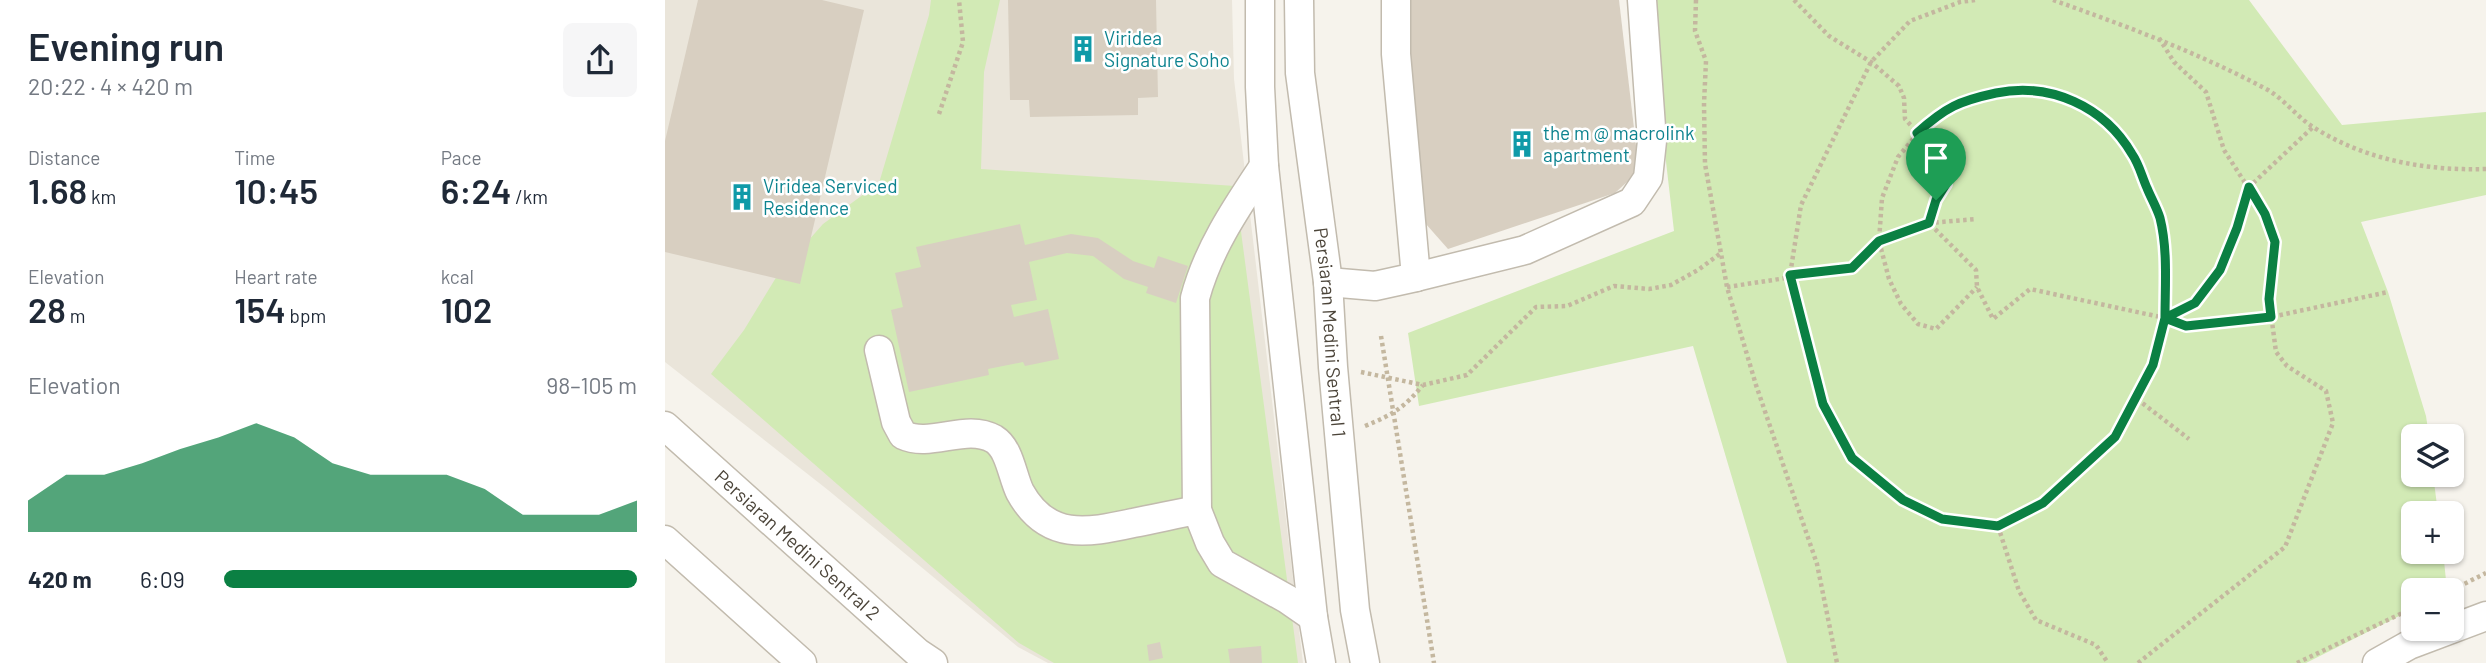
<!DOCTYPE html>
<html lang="en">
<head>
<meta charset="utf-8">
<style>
	body { margin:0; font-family:Barlow,sans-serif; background:#f6f6f7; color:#1f2937; height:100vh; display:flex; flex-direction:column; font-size:26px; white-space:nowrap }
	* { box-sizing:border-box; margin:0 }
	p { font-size:23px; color:#747a83 }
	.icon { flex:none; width:38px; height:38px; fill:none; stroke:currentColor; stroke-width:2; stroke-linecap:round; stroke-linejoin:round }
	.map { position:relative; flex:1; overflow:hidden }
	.side { display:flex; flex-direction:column; background:#fff; width:665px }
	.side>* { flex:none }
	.tools { position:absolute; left:1736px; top:424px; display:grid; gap:14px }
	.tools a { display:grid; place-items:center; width:63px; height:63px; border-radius:10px; background:#fff; box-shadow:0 2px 5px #0004; font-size:35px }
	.pin { position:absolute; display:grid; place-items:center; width:60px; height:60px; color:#fff; margin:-72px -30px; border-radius:50% 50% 50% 0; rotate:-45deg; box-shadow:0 0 7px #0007 }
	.pin .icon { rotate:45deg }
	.round { display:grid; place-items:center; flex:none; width:74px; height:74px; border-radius:10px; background:#f6f6f7 }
	.headline { display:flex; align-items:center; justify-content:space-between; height:119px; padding:0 28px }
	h1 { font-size:38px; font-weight:600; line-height:52px }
	.metrics { display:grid; grid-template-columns:repeat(3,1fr); gap:10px; height:119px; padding:7px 28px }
	.metrics div { display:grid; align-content:center }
	.metrics b { font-size:35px; font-weight:600 }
	.metrics small { font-size:19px; font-weight:400 }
	.metrics p { font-size:19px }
	.chart { height:196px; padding:14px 28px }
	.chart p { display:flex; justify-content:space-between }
	.chart svg { width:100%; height:126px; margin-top:7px; fill:#0b8043; opacity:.7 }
	ul { padding:0 28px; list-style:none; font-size:23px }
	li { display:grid; grid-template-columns:112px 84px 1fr; align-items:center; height:52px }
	li i { height:18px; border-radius:9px; background:#0b8043 }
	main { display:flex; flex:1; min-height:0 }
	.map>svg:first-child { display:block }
	.residential { fill:#eae5da }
	.green { fill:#d2eab5 }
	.building { fill:#d8cfc1 }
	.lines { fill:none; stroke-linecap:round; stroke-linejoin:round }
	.minor-casing { stroke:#c2bbae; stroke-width:31 }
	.path { stroke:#c4b79f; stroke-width:4.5; stroke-dasharray:3.5 3.5; stroke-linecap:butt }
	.minor { stroke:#fff; stroke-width:28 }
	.route-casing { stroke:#fff; stroke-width:14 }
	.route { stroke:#0b8043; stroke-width:9 }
	.labels { text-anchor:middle; stroke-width:5; stroke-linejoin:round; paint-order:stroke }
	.culture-label { font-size:19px; fill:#0d838f; stroke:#fff; text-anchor:start }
	.street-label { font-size:19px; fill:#4b4439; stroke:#fff }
</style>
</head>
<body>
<main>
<section class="side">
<div class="headline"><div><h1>Evening run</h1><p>20:22 · 4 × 420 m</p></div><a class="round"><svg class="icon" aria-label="share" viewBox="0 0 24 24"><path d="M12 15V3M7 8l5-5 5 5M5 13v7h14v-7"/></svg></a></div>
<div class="metrics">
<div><p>Distance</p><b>1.68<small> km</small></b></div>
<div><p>Time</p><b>10:45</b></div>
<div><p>Pace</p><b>6:24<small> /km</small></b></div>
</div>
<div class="metrics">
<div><p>Elevation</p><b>28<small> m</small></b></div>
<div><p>Heart rate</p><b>154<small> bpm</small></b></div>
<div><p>kcal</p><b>102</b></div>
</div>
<div class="chart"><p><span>Elevation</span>98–105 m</p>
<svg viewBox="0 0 160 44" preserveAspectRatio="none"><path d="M0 44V33L10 24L20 24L30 20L40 15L50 11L60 6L70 11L80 20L90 24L100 24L110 24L120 29L130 38L140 38L150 38L160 33V44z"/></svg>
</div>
<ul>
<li><b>420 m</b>6:09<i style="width:100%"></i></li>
</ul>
</section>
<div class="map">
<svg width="1821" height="663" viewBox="0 0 1821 663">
	<rect width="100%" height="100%" fill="#f6f3ec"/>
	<!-- residential -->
	<polygon class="residential" points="0,0 567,0 569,79 638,663 383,663 353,647 163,490 0,362"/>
	<!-- green -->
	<g class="green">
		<polygon points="266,0 335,0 319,72 316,169 570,186 633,663 389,663 354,643 46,374 79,330 112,276 158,224 214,183 264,15"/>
		<polygon points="992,0 1584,0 1677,125 1821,112 1821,195 1696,222 1723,292 1761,416 1764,436 1748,436 1748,474 1768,474 1773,513 1748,513 1748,551 1778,551 1782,590 1748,590 1748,609 1641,663 1122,663 1028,346 754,406 743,333 1009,231 994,101"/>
	</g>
	<!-- building -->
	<g class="building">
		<polygon points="33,0 157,0 199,10 135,284 0,252 0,141"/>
		<polygon points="343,0 491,0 493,97 473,98 473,115 365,117 364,100 345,100"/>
		<polygon points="738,0 954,0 974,171 950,193 783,249 753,215"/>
		<polygon points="355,224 360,245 406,234 433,238 468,261 489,268 493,256 523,266 511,303 481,293 483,287 459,279 428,256 402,253 364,262 372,300 346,305 349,317 383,309 394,359 360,366 358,362 323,369 324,375 244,392 226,310 238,307 230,273 256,267 251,247"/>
		<polygon points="495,642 498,658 484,661 482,645"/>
		<polygon points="596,646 597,663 565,663 563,649"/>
	</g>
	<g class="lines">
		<defs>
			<g id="minor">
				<polyline points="595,0 595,87 599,166 648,617 656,663"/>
				<path id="s1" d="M634 0 635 73 663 282 668 367 690 610 700 663"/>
				<path d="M599 166C571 208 543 249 530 298L532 510 545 543 557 563 622 599 648 617"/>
				<polyline points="751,277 860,250 967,202 983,178 987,141 977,0"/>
				<polyline points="663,282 710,286 751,277 731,54 731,0"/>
				<path d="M214 350 231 422 238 435C266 448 301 423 329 439 345 449 347 476 355 492 382 541 422 533 468 523 489 519 511 514 532 510"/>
				<path id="s2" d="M0 426 253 653 268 663"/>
				<polyline points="0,540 137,663"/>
				<polyline points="1712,663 1744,645 1821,616"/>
			</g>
		</defs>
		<!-- minor casing -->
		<use href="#minor" class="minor-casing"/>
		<!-- path -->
		<g class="path">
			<polyline points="1031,0 1030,31 1041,61 1039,104 1040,164 1062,287 1091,385 1152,564 1172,663"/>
			<polyline points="1129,0 1164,36 1206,62 1234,86 1239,98 1240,119 1253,133 1281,173 1281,184 1271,200 1264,223 1311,270 1312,287 1328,319 1365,289 1500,318 1521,326 1606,317 1723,292"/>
			<polyline points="1310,0 1295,2 1245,21 1206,62 1136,205 1125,275 1158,404 1187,458 1238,500 1277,519 1333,526 1378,503 1450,437 1488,364 1500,318 1500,251 1494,217 1467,154 1447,128 1427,110 1388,92 1348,90 1301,99 1275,112 1253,133 1233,157 1217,198 1214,241 1224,279 1236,304 1253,324 1271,329 1312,287"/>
			<path d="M1388 0C1461 26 1534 53 1603 90 1620 100 1632 117 1648 127 1700 160 1761 171 1821 169"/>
			<polyline points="274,114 298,42 294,0"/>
			<polyline points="1062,287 1187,268 1214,241 1264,223 1312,219"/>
			<polyline points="1501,318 1530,303 1555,270 1572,228 1584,187 1648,127"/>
			<polyline points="716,336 769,663"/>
			<polyline points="696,372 758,385 802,375 871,307 902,306 949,286 984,289 1006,285 1033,270 1056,253"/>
			<polyline points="1472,399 1524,439"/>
			<path d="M700 426C727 415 739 408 758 385"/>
			<polyline points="1333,526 1354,591 1371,620 1431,645 1443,663"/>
			<polyline points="1787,590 1821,573"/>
			<polyline points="1473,663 1620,547 1668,423 1661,391 1622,366 1611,352 1604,299 1610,242 1600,214 1559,150 1541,92 1509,62 1494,38"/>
			<polyline points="1632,663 1748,608"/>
		</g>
		<!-- minor -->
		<use href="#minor" class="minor"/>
	</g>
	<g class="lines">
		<defs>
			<path id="route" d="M1271 200 1264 223 1214 241 1187 268 1125 275 1158 404 1187 458 1238 500 1277 519 1333 526 1378 503 1450 437 1488 365 1500 318 1530 303 1555 270 1572 228 1584 187 1600 214 1610 242 1604 299 1606 317 1521 326 1500 318C1500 286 1503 250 1495 218 1492 208 1486 198 1482 188 1477 177 1474 164 1467 154 1439 106 1385 82 1331 93 1294 101 1281 107 1252 133L1280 173 1281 184 1271 200"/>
		</defs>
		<!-- route casing -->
		<use href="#route" class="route-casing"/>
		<!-- route -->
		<use href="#route" class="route"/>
	</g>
	<!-- icons -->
	<defs>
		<symbol id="building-bare" viewBox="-9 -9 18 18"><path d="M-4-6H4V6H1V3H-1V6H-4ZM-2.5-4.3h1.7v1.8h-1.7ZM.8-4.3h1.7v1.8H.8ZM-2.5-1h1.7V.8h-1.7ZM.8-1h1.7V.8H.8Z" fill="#0f9aa8" stroke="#fff" stroke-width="2.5" paint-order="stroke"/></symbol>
	</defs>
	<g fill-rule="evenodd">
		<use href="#building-bare" x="399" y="30" width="38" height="38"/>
		<use href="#building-bare" x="838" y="125" width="38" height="38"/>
		<use href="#building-bare" x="58" y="178" width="38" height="38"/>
	</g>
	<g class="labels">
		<!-- culture labels -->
		<g class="culture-label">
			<text x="439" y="45">Viridea<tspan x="439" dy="22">Signature Soho</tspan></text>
			<text x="878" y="140">the m @ macrolink<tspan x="878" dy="22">apartment</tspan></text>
			<text x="98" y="193">Viridea Serviced<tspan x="98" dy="22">Residence</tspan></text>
		</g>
		<!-- street labels -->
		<g class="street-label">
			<text dy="7" stroke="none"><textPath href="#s1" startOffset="334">Persiaran Medini Sentral 1</textPath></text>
			<text dy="7" stroke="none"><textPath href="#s2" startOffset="178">Persiaran Medini Sentral 2</textPath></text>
		</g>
	</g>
</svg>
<div class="tools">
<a><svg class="icon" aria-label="layers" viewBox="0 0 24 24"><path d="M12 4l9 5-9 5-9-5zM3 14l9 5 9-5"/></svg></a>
<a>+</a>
<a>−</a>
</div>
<div class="pin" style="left:1271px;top:200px;background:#1e9e55"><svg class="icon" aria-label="arrive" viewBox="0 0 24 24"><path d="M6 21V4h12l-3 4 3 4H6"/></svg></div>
</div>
</main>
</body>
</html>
